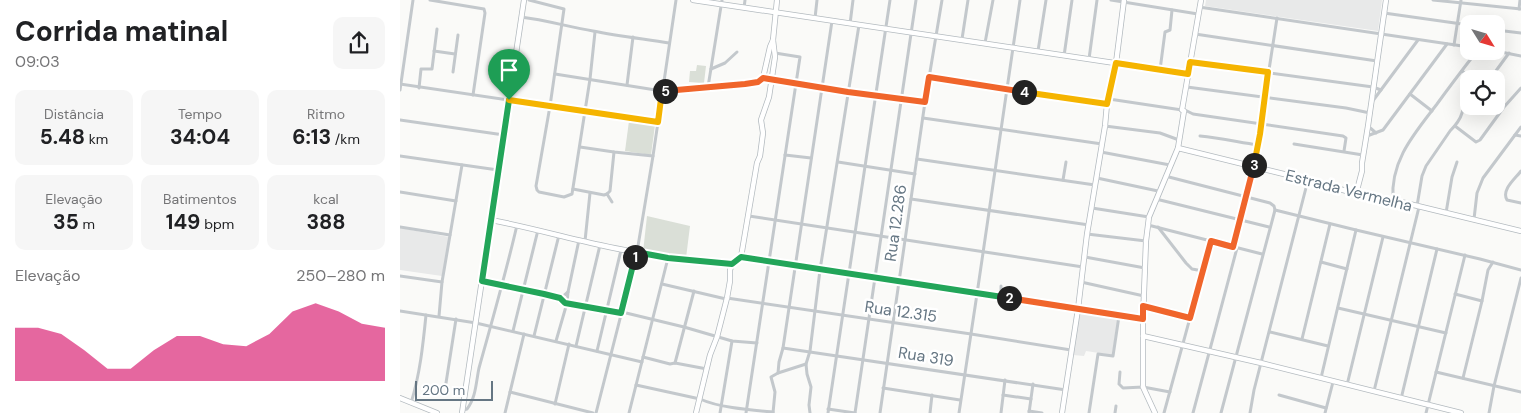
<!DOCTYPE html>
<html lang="pt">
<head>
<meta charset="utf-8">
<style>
	body { margin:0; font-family:"DM Sans",sans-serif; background:#f6f6f6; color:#202124; height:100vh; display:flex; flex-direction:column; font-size:19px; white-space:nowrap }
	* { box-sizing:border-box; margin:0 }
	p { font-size:16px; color:#757577 }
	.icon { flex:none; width:28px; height:28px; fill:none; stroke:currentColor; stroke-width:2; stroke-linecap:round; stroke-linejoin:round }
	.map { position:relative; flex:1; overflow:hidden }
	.side { display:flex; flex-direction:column; background:#fff; width:400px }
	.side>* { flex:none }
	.needle { width:32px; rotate:127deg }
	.controls { position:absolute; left:1060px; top:15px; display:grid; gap:10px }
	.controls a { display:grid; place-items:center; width:45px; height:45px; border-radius:10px; background:#fff; box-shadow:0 5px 20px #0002; font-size:25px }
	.scale { position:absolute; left:15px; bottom:12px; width:78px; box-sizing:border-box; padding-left:5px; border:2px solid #657683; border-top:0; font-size:14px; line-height:18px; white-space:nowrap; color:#657683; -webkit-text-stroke:4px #fff; paint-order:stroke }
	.pin { position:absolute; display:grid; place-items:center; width:42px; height:42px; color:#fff; margin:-51px -21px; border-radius:50% 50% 50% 0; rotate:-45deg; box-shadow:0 0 5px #0007 }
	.pin .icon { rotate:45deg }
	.km { position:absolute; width:25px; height:25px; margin:-12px; border-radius:50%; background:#222; color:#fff; font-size:14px; line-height:25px; text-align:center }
	.round { display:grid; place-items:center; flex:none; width:52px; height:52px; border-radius:10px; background:#f6f6f6 }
	.head { display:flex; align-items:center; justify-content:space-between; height:85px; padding:0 15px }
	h1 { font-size:28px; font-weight:700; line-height:38px }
	.stats { display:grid; grid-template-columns:repeat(3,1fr); gap:8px; height:85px; padding:5px 15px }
	.stats div { display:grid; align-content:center; border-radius:10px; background:#f6f6f6; text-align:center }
	.stats b { font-size:21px; font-weight:700 }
	.stats small { font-size:14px; font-weight:400 }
	.stats p { font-size:14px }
	.chart { height:140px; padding:10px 15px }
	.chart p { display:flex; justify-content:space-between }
	.chart svg { width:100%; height:90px; margin-top:5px; fill:#db2777; opacity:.7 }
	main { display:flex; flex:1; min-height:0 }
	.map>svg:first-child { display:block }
	.built { fill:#e8e9e9 }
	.green { fill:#dadfd7 }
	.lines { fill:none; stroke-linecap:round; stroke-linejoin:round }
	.secondary-casing { stroke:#b3babf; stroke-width:6 }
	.street { stroke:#c3c8cc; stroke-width:3 }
	.secondary { stroke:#fff; stroke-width:4.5 }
	.split-1-casing { stroke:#fff; stroke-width:10 }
	.split-2-casing { stroke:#fff; stroke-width:10 }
	.split-3-casing { stroke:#fff; stroke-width:10 }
	.split-4-casing { stroke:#fff; stroke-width:10 }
	.split-5-casing { stroke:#fff; stroke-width:10 }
	.split-6-casing { stroke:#fff; stroke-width:10 }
	.split-1 { stroke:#22a559; stroke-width:6 }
	.split-2 { stroke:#22a559; stroke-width:6 }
	.split-3 { stroke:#f0652b; stroke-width:6 }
	.split-4 { stroke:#f5b400; stroke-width:6 }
	.split-5 { stroke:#f0652b; stroke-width:6 }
	.split-6 { stroke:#f5b400; stroke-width:6 }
	.labels { text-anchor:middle; stroke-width:5; stroke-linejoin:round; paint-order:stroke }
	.street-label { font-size:16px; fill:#657683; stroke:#fff }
</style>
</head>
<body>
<main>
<section class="side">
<div class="head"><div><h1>Corrida matinal</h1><p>09:03</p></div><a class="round"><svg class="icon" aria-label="share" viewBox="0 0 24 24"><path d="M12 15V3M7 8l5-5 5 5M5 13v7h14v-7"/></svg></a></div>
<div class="stats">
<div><p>Distância</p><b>5.48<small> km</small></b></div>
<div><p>Tempo</p><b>34:04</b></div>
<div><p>Ritmo</p><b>6:13<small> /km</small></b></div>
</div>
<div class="stats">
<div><p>Elevação</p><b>35<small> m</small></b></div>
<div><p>Batimentos</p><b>149<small> bpm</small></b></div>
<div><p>kcal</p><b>388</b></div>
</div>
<div class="chart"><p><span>Elevação</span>250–280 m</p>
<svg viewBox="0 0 160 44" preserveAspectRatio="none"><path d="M0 44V18L10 18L20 21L30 29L40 38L50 38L60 29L70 22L80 22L90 26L100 27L110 21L120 10L130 6L140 10L150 16L160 18V44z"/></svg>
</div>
</section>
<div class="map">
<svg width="1121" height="413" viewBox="0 0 1121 413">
	<rect width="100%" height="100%" fill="#fafaf8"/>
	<!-- built -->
	<g class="built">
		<polygon points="806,0 982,0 978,31 805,6"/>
		<polygon points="0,228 49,237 42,276 0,270"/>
		<polygon points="680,310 718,317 712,355 686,351 684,356 673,355"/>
	</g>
	<!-- green -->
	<g class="green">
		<polygon points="297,65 306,66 304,83 289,82 290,71 296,71"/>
		<polygon points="229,121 255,125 251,155 225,151"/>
		<polygon points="247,216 290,226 286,258 243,252"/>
	</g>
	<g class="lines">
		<defs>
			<g id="secondary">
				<polyline points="293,0 788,74"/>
				<polyline points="363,78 370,47 373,40 377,0"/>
				<polyline points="778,148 908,180 985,202 993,200 1121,231"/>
				<polyline points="956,194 962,171 962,163 968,126 986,0"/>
				<path d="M91 220C128 227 163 237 200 245 243 255 288 260 332 264"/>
				<polyline points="743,336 861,363 1061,413"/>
				<polyline points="0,398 37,413"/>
				<polyline points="62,413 124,0"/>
				<polyline points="296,413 310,355 317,337 327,298 330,281 330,270 332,264 341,257 357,163 360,156 363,133 361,120 369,97 375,57 373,40"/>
				<polyline points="662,413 678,309 687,234 705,126 707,104 716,63 724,0"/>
				<polyline points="755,413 743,387 743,319 746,241 749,217 778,148 784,111 782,110 801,0"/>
			</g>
		</defs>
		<!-- secondary casing -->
		<use href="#secondary" class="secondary-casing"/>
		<!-- street -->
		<g class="street">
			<polyline points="30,0 84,9 85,13 73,95"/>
			<polyline points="129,0 164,9 150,106 136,186 137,190 139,192 164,197 172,194 190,79 195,32"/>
			<polyline points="711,0 798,14"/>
			<polyline points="1033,0 1121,9"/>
			<polyline points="799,7 1069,47"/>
			<polyline points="344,8 345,0"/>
			<polyline points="1119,9 1120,0"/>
			<polyline points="984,13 1069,25"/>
			<path d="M121 17C146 20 169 27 193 31 218 36 244 39 269 43"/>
			<polyline points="415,18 417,0"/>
			<polyline points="450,24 453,0"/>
			<polyline points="1096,30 1121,33"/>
			<polyline points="795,34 977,61"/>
			<polyline points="562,39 568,0"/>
			<polyline points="585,43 593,0"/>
			<polyline points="1054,45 1061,0"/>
			<polyline points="34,51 55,54"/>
			<polyline points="638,51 646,0"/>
			<polyline points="1096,51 1121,56"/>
			<polyline points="664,56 672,0"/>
			<polyline points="689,59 697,0"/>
			<polyline points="790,62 973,87 981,90"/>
			<polyline points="311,69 325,63 337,52"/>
			<polyline points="760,70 765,32 770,30 772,10"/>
			<polyline points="1062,71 1072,79"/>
			<polyline points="53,72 58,35"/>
			<polyline points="155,74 262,91 345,84 357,82 363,78 448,92 525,102"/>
			<polyline points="529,77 707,104"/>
			<polyline points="1090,79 1109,53"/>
			<polyline points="0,84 258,122"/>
			<polyline points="227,85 233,37"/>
			<polyline points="308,87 322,0"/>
			<polyline points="787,87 946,108 970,113"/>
			<polyline points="19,88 21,69 32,69 37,29"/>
			<polyline points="0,90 13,0"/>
			<polyline points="1010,94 1032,111"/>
			<polyline points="709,99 782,110"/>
			<polyline points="972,102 1018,40"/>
			<polyline points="784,111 787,111 793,114 943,136 946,138 944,151"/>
			<polyline points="523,118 702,144"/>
			<polyline points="0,120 104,135"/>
			<polyline points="705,126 760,133 779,140"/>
			<polyline points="968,126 976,133"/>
			<polyline points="1055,126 1076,142 1080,140 1104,107 1121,88"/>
			<polyline points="1115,135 1121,127"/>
			<path d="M800 136C820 138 838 142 858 145"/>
			<polyline points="967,136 983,130 1047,44"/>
			<polyline points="894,144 963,155"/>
			<polyline points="180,147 214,152 253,156"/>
			<polyline points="701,152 770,165"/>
			<polyline points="385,155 411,158"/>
			<polyline points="0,156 98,170"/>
			<polyline points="517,159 695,185"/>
			<polyline points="438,162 515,174"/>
			<path d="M1121 171C1115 179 1101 190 1107 200L1121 203"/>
			<polyline points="765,176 870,203 874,206 875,210 821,413"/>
			<polyline points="697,178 758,191"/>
			<polyline points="663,180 666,162"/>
			<polyline points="173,189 204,195 207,194"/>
			<polyline points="0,192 56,201"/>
			<polyline points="207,194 210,191 214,152"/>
			<polyline points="207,194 212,202"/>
			<polyline points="511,199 689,225"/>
			<polyline points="756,199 869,227"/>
			<path d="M993 200C990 160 1015 133 1037 104 1050 86 1063 69 1077 51"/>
			<path d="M1017 206 1022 176 1026 166 1050 131C1055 126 1060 120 1062 113 1065 104 1063 102 1069 94"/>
			<polyline points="692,208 749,217"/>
			<polyline points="875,210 956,230 1080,259 1121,270"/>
			<polyline points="1046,213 1052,177 1057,162"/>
			<polyline points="349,216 683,267"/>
			<polyline points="1074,219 1077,193 1083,178 1115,135 1121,136"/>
			<polyline points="748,225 862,254"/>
			<polyline points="0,227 50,235"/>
			<polyline points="758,227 786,263 792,269 803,271"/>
			<polyline points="687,234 746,241"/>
			<polyline points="185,241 190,193"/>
			<polyline points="833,247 854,167 877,18"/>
			<polyline points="341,257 743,319"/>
			<polyline points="685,257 745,268"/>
			<polyline points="921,262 947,269"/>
			<polyline points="0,276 42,282"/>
			<polyline points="82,281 160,299 168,292"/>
			<polyline points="681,282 744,296"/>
			<polyline points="262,284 326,299"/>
			<polyline points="601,286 601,296"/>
			<polyline points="1055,294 1082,301"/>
			<polyline points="327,298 571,334 671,350"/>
			<polyline points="160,299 165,303 221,313"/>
			<polyline points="743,306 790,318"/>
			<polyline points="938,308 1046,333"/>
			<polyline points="0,311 76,323 242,362"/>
			<polyline points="222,312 284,327 332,341 357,343"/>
			<polyline points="39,316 42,282 62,165"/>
			<polyline points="113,331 138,230"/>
			<polyline points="870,332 928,346"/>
			<polyline points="134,336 159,235"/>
			<polyline points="902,339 930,224"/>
			<polyline points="156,341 167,303 168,292 179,240"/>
			<polyline points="176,346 200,245"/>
			<polyline points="383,348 666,390"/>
			<polyline points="197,351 221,250"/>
			<polyline points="243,357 270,364 275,363 307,369"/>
			<polyline points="275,363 294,291"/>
			<polyline points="720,372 719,384 723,388 743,387 770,392"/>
			<polyline points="1036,372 1121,392"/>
			<polyline points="378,373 406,364"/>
			<polyline points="921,378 956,230"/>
			<polyline points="1063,378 1082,301 1088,270 1093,262"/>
			<polyline points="46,383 56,319"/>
			<path d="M236 385 300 399C320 408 351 410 373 412"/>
			<polyline points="947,385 983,237"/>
			<polyline points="483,388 560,400"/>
			<polyline points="974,391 1019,207"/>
			<polyline points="110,392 193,413"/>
			<polyline points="603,395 631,399"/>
			<polyline points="879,395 926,408"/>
			<polyline points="1001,399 1037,249"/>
			<path d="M11 403C20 374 23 345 26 315"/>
			<polyline points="155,404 169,344"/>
			<polyline points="428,409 455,413"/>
			<path d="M63 410 67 409C76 398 76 382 79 368 92 321 106 273 117 225"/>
			<polyline points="629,411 642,413"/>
			<polyline points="105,413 124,334"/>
			<polyline points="196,413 237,252 253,156 276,0"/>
			<polyline points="229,413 268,258"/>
			<polyline points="320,413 332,341"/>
			<polyline points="346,413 400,57 375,53"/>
			<polyline points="373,413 375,392 371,377 378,373 379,362 383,348 432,21"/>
			<polyline points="410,413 409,405 411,387 407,374 406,364 410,351 420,270 459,25"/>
			<polyline points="428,413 490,0"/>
			<polyline points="455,413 516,0"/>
			<polyline points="480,413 525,102 542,0"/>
			<polyline points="530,413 532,395"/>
			<polyline points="559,413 577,294 620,0"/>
			<polyline points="601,413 605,380"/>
			<polyline points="629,413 633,384"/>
			<polyline points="689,413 698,354 713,356 719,316"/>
			<polyline points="715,413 716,406"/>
			<polyline points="764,413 811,241"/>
			<polyline points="793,413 837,248"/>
			<polyline points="850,413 854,390 908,180"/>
			<polyline points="925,413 933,382"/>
			<polyline points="1026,413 1065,255"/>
			<polyline points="1089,413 1094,386 1121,278"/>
		</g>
		<!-- secondary -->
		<use href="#secondary" class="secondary"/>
	</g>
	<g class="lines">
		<defs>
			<polyline id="split-1" points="109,100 82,281 144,294 160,298 165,303 221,313 235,257"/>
			<polyline id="split-2" points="235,257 236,252 268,258 332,264 341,257 609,298"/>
			<polyline id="split-3" points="609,298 743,319 743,306 790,318 811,241 833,247 854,165"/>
			<polyline id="split-4" points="624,92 707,104 716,63 788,74 790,62 868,72 860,134 854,165"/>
			<polyline id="split-5" points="265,91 345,84 358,82 363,78 448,92 525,102 529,77 624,92"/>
			<polyline id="split-6" points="109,100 258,122 262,91 265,91"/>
		</defs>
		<!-- split-1 casing -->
		<use href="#split-1" class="split-1-casing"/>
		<!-- split-2 casing -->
		<use href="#split-2" class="split-2-casing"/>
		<!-- split-3 casing -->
		<use href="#split-3" class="split-3-casing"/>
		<!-- split-4 casing -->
		<use href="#split-4" class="split-4-casing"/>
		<!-- split-5 casing -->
		<use href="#split-5" class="split-5-casing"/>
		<!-- split-6 casing -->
		<use href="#split-6" class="split-6-casing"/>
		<!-- split-1 -->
		<use href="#split-1" class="split-1"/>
		<!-- split-2 -->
		<use href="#split-2" class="split-2"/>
		<!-- split-3 -->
		<use href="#split-3" class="split-3"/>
		<!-- split-4 -->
		<use href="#split-4" class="split-4"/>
		<!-- split-5 -->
		<use href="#split-5" class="split-5"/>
		<!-- split-6 -->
		<use href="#split-6" class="split-6"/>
	</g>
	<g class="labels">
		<!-- street labels -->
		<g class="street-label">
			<text transform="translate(949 190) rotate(14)" y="6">Estrada Vermelha</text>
			<text transform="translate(495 223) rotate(-82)" y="6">Rua 12.286</text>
			<text transform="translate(501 311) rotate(8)" y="6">Rua 12.315</text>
			<text transform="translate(526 356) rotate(9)" y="6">Rua 319</text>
		</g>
	</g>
</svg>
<div class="controls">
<a><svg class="needle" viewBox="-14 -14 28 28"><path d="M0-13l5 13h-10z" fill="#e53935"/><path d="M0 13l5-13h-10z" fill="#757577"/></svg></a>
<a><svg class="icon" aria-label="locate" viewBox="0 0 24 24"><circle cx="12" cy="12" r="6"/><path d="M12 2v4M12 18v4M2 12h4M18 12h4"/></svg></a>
</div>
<div class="scale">200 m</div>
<div class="pin" style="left:109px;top:100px;background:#1e9e55"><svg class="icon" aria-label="arrive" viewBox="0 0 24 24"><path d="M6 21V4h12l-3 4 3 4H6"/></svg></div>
<b class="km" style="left:235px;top:257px">1</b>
<b class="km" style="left:609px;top:298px">2</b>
<b class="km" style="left:854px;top:165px">3</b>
<b class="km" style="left:624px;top:92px">4</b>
<b class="km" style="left:265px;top:91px">5</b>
</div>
</main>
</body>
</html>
